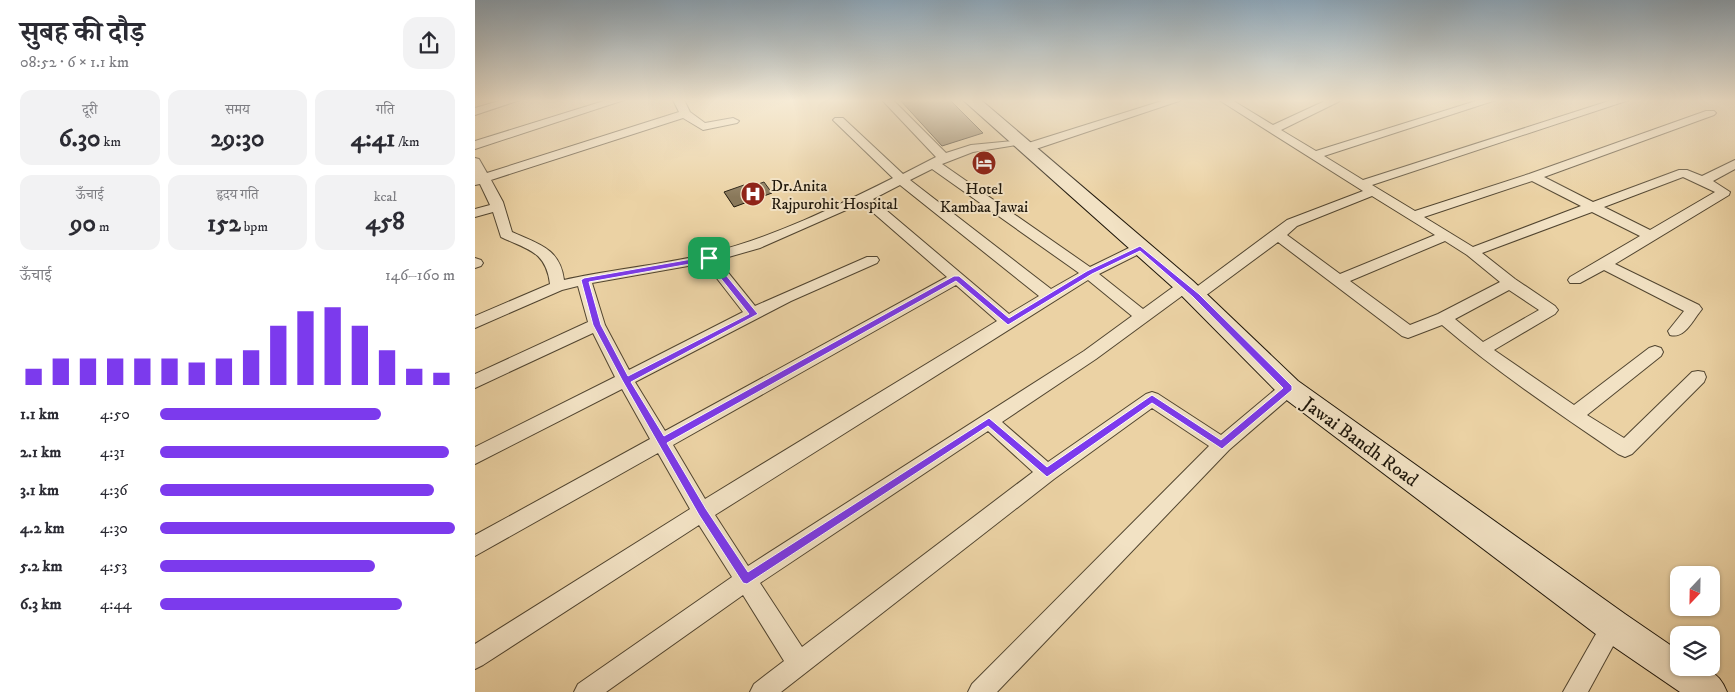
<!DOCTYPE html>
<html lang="hi">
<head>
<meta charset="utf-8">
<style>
	body { margin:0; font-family:"IM FELL DW Pica","Noto Serif Devanagari",serif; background:#f2f2f3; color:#2b2b33; height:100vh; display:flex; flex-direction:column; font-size:19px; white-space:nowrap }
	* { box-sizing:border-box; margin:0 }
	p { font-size:16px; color:#7c7c81 }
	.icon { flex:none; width:28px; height:28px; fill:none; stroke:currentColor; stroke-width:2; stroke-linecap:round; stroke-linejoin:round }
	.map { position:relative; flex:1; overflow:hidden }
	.sheet { display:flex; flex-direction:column; background:#fff; width:475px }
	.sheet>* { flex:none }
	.needle { width:32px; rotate:202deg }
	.tools { position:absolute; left:1195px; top:566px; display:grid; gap:10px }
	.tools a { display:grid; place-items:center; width:50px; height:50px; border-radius:10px; background:#fff; box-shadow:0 1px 4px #0004; font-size:25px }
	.pin { position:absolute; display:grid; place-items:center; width:42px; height:42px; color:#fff; margin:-21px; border-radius:10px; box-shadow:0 2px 8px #0006 }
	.round { display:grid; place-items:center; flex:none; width:52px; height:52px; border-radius:15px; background:#f2f2f3 }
	.head { display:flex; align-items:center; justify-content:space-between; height:85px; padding:0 20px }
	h1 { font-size:28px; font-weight:700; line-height:38px }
	.stats { display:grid; grid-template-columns:repeat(3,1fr); gap:8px; height:85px; padding:5px 20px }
	.stats div { display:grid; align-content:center; border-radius:12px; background:#f2f2f3; text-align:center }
	.stats b { font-size:25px; font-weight:700 }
	.stats small { font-size:14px; font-weight:400 }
	.stats p { font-size:14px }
	.chart { height:140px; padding:10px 20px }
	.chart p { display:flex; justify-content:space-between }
	.chart svg { width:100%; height:90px; margin-top:5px; stroke:#7c3aed; stroke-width:6 }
	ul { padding:0 20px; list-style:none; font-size:16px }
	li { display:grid; grid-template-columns:80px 60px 1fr; align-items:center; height:38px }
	li i { height:12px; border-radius:6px; background:#7c3aed }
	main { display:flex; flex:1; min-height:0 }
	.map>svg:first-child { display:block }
	.building { fill:#89785a; stroke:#1e160a }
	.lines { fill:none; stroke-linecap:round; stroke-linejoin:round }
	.street-casing { stroke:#514530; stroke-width:2 }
	.secondary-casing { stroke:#1e160a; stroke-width:2 }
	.street { fill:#f2e2c4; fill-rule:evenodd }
	.secondary { fill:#f2e2c4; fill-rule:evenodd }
	.route { fill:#7c3aed; stroke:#fff; fill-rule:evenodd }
	.labels { text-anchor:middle; stroke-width:4; stroke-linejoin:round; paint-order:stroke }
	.far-poi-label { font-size:16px; fill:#1e160a; stroke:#f2e2c4; text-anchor:start }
	.street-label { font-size:19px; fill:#1e160a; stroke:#f2e2c4 }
</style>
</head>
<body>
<main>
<section class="sheet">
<div class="head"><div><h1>सुबह की दौड़</h1><p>08:52 · 6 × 1.1 km</p></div><a class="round"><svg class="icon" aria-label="share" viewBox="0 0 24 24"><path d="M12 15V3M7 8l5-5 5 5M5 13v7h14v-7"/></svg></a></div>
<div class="stats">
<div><p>दूरी</p><b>6.30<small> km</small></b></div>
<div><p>समय</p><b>29:30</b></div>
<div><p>गति</p><b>4:41<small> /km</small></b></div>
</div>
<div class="stats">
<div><p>ऊँचाई</p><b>90<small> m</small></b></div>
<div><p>हृदय गति</p><b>152<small> bpm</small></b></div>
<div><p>kcal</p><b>458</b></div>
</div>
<div class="chart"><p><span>ऊँचाई</span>146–160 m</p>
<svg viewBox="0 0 160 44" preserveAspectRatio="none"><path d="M5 44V36M15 44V31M25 44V31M35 44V31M45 44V31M55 44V31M65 44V33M75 44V31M85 44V27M95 44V15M105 44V8M115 44V6M125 44V15M135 44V27M145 44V36M155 44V38"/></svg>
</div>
<ul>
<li><b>1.1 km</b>4:50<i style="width:75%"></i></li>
<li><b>2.1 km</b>4:31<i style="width:98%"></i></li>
<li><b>3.1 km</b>4:36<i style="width:93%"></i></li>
<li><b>4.2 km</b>4:30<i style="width:100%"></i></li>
<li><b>5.2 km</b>4:53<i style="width:73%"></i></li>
<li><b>6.3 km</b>4:44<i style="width:82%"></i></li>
</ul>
</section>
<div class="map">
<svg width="1260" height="692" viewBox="0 0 1260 692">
	<rect width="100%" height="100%" fill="#ebd2a4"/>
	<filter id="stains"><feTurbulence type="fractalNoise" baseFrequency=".004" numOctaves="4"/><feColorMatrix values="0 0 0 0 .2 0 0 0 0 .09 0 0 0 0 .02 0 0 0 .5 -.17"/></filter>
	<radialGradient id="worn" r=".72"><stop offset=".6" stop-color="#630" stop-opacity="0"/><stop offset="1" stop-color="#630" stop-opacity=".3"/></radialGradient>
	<!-- building -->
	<g class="building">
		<polygon points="425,100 475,100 508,133 467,146"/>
		<polygon points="289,182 297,193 259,207 249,192 269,185 272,188"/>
	</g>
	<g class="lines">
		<defs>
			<g id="street">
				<polygon points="27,100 45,100 0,115 0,108"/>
				<polygon points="132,100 149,100 0,149 0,141"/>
				<path d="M198 100H209L215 112 230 123 258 118 264 121 262 123 228 130 208 118 16 180 28 202 37 232C63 244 85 248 89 280 138 269 188 265 235 253 299 237 360 207 418 178L360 122 358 120 360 118H368L428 174 461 157 407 100H418L471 153 496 145 547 140 549 142 547 144 498 152 467 164 615 267 660 245H670L672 248 670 251 624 274 668 309 705 282H715L717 286 715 290 621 359 527 422 573 462 671 394 677 392 683 394 746 435 808 383 814 381 820 383 823 388 820 393 754 450 522 692H493L497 684 734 446 677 408 579 479 306 692H275L279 684 309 661 268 595 131 692H99L103 684 257 577 224 525 8 665 0 669V644L215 509 183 453 0 556V535L175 439 147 389 0 464V447L140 377 118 333 0 388V374L113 322 103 286 87 290 0 328V316L75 284C71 251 53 250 26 237L18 212 0 217V209L15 205 5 184 0 185V158L4 159 12 173 204 112ZM457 169 604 273 576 289 435 180ZM425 185 564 296 534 314 398 199ZM387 203 472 277 190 431 160 382 316 301 402 263 404 260 402 257H392L280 306 243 260 285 248ZM230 263 268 312 154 370 130 325 117 283ZM613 280 657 316 609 351 273 566 240 515ZM481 285 522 321 230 499 198 445ZM513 431 558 472 327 647 285 583Z"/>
				<polygon points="690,100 707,100 555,151 547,151 545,148 547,145"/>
				<path d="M744 100H757L798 125 852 100H867L806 130 841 151 1004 100H1021L849 156 888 180 1137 100H1154L897 185 940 211 1054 174 1231 111H1239L1241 113 1239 115 1069 177 1118 202 1204 170H1212L1227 176 1260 160V169L1238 181 1255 192 1254 195 1140 264 1224 305 1227 309 1224 313C1217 322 1209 339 1195 335L1193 331 1209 311 1129 270 1105 283H1095L1093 280 1095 277 1165 236 1117 212 1007 253 1040 279 1080 306 1083 310 1080 314 1019 350 1099 405 1174 348 1180 346 1186 348 1188 352 1186 356 1112 415 1149 438 1217 372 1223 371 1229 372 1231 377 1229 382 1157 454 1150 457 1143 454C1083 413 1022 372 967 325L933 338 927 336 803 242 726 299 721 300 716 299 713 295 716 291 812 220 888 191ZM1208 177 1240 192 1175 230 1129 207ZM1057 181 1106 206 998 247 949 217ZM897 196 960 235 865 274 812 235 822 226ZM970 241 992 255 1025 282 963 314 935 325 875 281ZM1034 290 1064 310 1008 342 980 319Z"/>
				<polygon points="0,258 6,260 8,263 6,266 0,268"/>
				<polygon points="1138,615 1146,618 1149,626 1113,692 1088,692 1130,618"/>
			</g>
			<path id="secondary" d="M488 100H506L718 281 823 381 1150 614 1204 651V668C1228 668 1242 667 1252 692H1205L1126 638 805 395 702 291Z"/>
		</defs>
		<!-- street casing -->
		<use href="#street" class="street-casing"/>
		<!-- secondary casing -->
		<use href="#secondary" class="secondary-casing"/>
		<!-- street -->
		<use href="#street" class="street"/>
		<!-- secondary -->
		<use href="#secondary" class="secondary"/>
	</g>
	<!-- sky -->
	<linearGradient id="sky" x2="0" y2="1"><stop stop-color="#8da6b8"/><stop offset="0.51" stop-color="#f6ebd6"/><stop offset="1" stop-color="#f6ebd6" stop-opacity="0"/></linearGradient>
	<rect width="1260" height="197" fill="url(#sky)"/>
	<!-- route -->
	<path class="route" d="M665 246 724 294 817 386V390L747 449 677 403 572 477 513 426 272 584 268 583 224 515 147 380 118 325 106 280 109 278 234 256 236 257 283 314 156 382 189 436 479 276H484L534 318 612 271ZM665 251 718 297 808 388 746 440 677 395 572 467 514 418 273 572 231 509 192 443 481 281 533 325 617 274ZM232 261 274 314 153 376 126 325 114 282Z"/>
	<!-- icons -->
	<defs>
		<symbol id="hotel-disc" viewBox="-11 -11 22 22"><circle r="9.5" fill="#8f2418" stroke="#f2e2c4"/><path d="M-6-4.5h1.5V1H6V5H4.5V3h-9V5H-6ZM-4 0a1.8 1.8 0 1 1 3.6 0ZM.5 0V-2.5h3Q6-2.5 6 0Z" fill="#fff"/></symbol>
		<symbol id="hospital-disc" viewBox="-11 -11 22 22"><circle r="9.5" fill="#8f2418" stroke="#f2e2c4"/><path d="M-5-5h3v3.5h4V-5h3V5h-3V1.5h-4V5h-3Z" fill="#fff"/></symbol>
	</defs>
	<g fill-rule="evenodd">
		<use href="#hotel-disc" x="495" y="149" width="28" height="28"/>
		<use href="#hospital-disc" x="264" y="180" width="28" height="28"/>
	</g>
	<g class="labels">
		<!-- far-poi labels -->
		<g class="far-poi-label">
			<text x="296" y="191">Dr.Anita<tspan x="296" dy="18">Rajpurohit Hospital</tspan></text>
			<text x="509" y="194" text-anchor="middle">Hotel<tspan x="509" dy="18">Kambaa Jawai</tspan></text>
		</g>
		<!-- street labels -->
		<g class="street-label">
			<text transform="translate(886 441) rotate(36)" y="7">Jawai Bandh Road</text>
		</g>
	</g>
	<rect width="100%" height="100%" filter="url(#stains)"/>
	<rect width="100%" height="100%" fill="url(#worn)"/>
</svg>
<div class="tools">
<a><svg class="needle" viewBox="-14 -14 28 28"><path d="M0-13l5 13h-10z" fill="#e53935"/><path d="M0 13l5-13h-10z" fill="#7c7c81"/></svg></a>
<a><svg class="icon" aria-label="layers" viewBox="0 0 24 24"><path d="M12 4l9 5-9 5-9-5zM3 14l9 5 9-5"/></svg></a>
</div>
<div class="pin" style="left:234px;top:258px;background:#1e9e55"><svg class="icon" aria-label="arrive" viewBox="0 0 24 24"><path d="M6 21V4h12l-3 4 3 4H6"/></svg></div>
</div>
</main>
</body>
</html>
